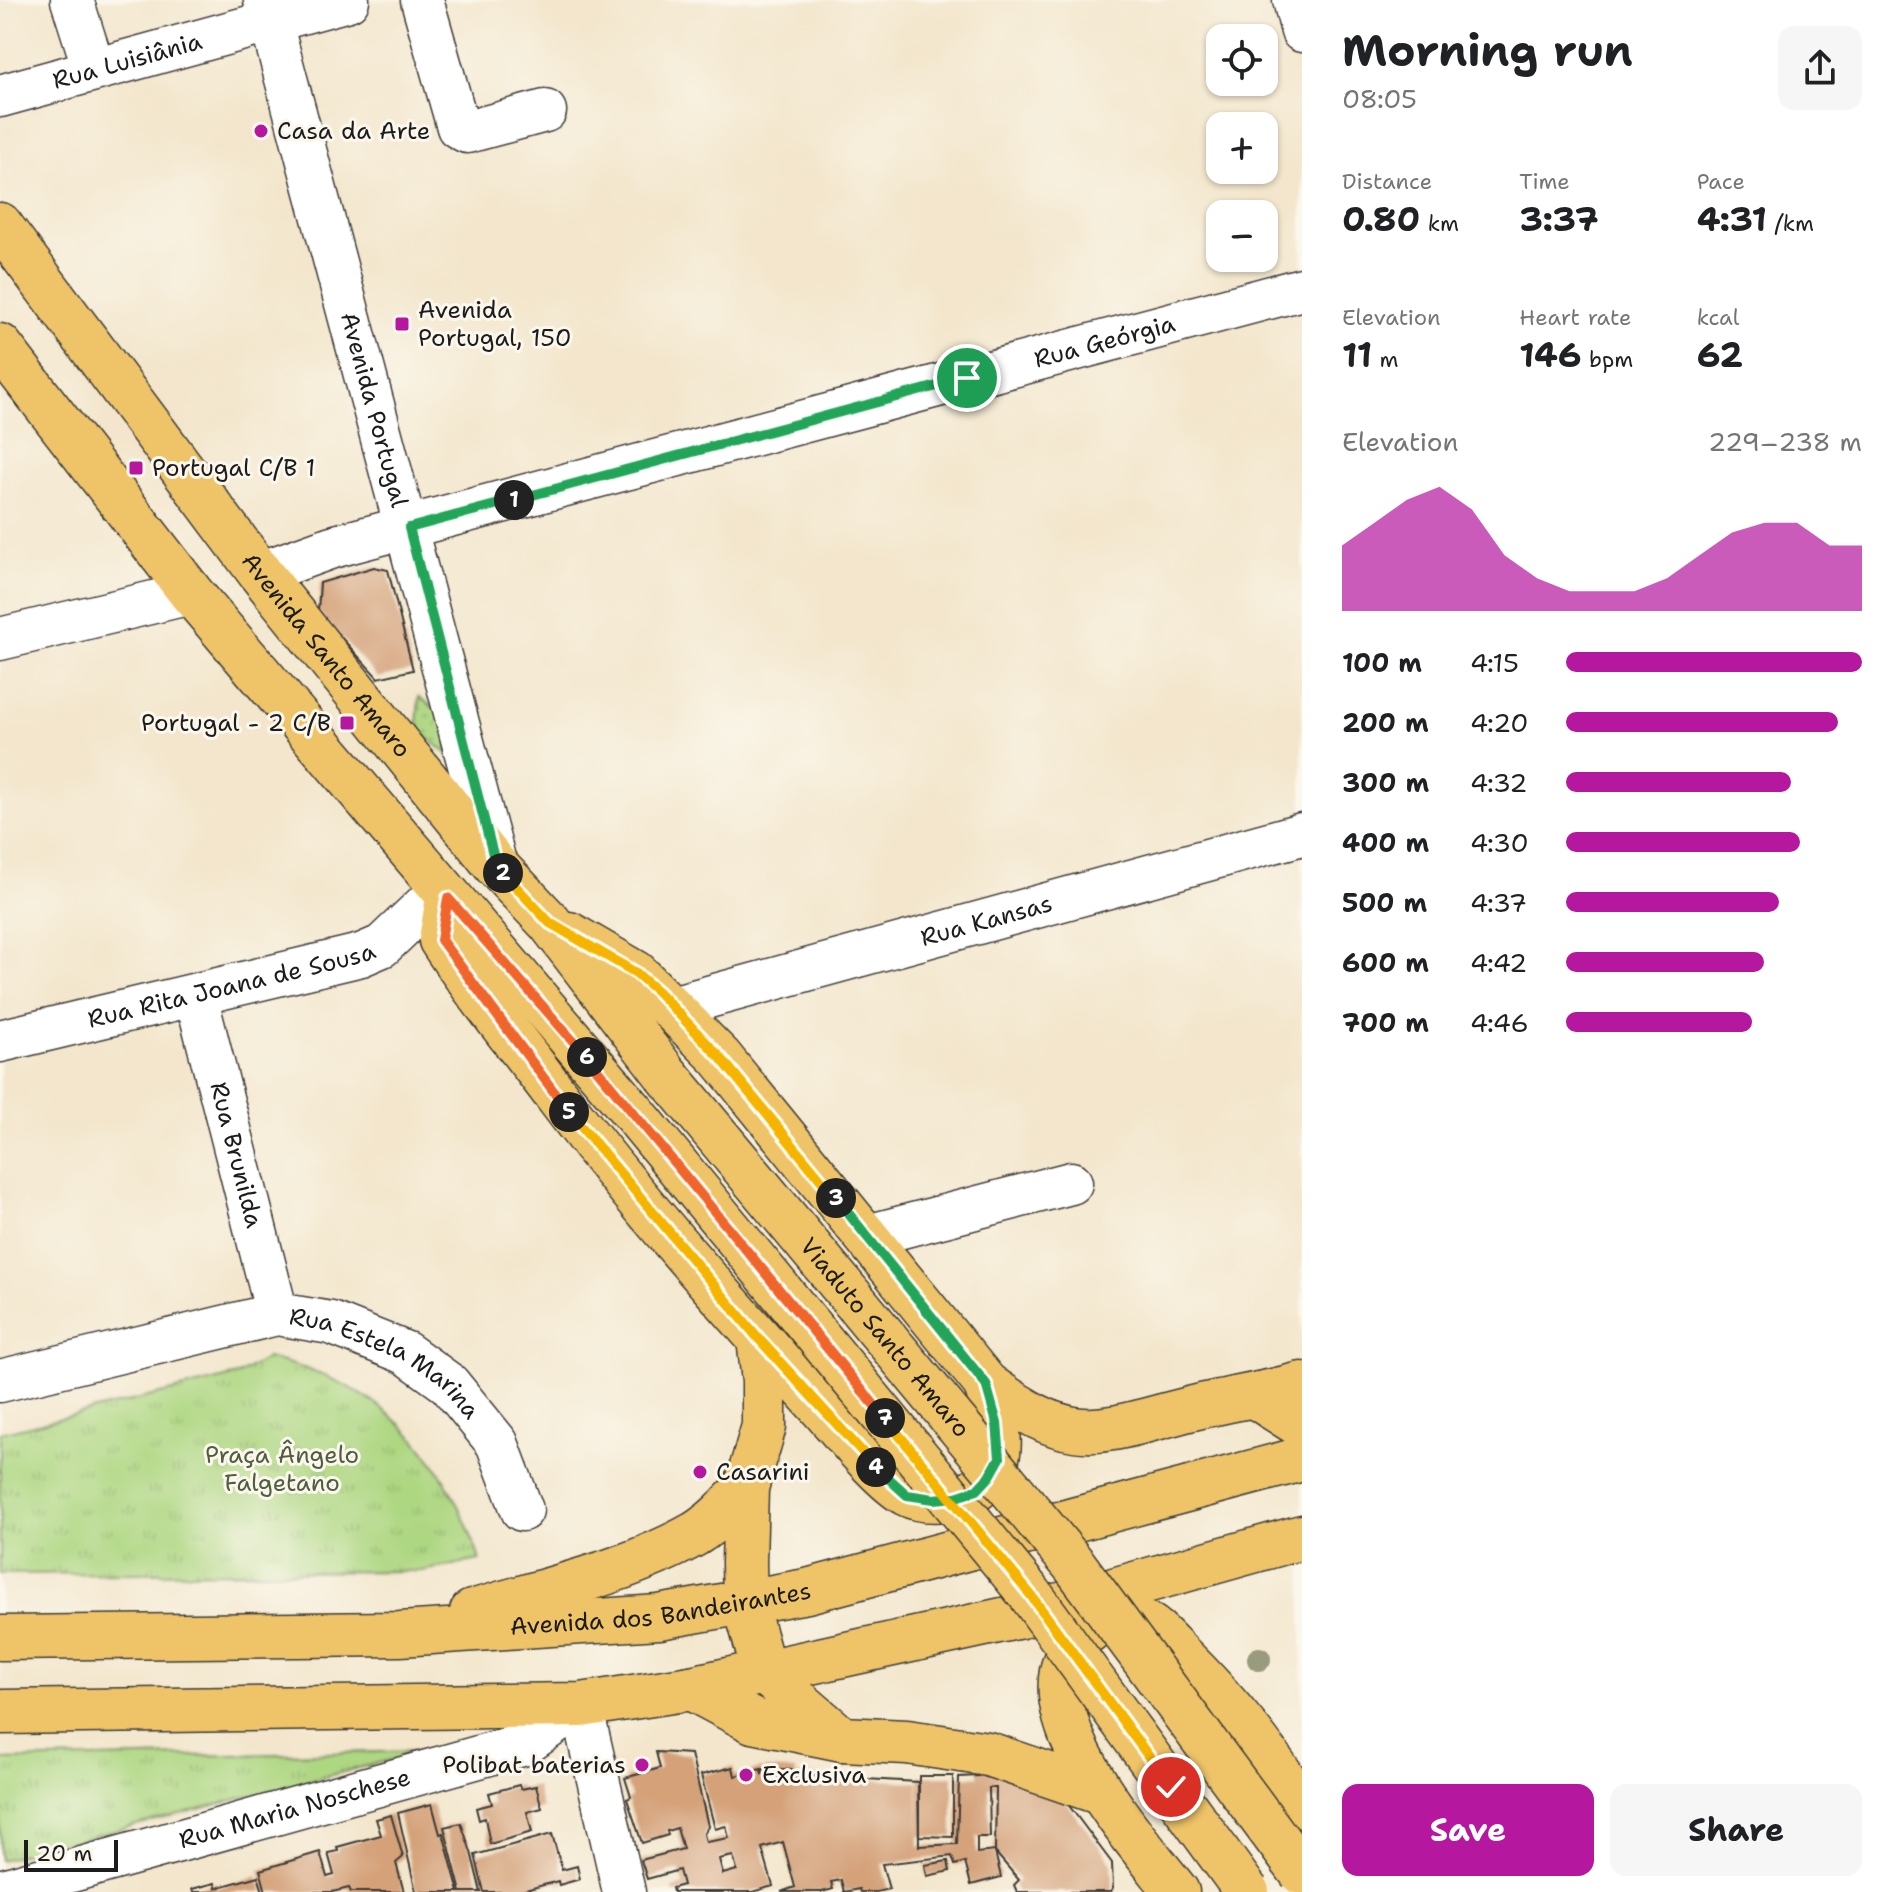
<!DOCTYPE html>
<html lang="en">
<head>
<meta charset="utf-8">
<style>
	body { margin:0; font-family:"Shantell Sans",sans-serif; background:#f6f6f6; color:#202124; height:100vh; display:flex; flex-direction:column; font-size:30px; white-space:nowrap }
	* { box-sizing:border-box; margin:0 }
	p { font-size:26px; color:#757577 }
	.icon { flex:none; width:44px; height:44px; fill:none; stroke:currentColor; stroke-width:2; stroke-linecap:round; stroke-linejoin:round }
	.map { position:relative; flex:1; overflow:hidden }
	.details { display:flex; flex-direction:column; background:#fff; width:600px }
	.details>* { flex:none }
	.tools { position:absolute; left:1206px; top:24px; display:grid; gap:16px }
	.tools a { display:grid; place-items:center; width:72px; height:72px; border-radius:16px; background:#fff; box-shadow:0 2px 6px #0004; font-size:40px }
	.scale { position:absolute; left:24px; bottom:20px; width:94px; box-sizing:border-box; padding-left:8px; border:4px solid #1c1c1c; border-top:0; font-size:22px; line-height:28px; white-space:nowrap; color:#1c1c1c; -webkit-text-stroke:6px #fbf7ec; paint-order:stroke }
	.pin { position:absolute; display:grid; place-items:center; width:68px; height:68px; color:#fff; margin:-34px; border:4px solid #fff; border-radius:50%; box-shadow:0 2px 8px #0007 }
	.km { position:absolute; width:40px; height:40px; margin:-20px; border-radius:50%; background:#222; color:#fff; font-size:22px; line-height:40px; text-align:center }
	.round { display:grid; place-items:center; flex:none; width:84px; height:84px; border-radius:16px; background:#f6f6f6 }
	.overview { display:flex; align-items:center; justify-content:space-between; height:136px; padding:0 40px }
	h1 { font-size:44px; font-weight:700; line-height:60px }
	.figures { display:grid; grid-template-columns:repeat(3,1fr); gap:12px; height:136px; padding:8px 40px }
	.figures div { display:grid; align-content:center }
	.figures b { font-size:34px; font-weight:700 }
	.figures small { font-size:22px; font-weight:400 }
	.figures p { font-size:22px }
	.chart { height:224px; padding:16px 40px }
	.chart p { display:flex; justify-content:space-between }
	.chart svg { width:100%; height:144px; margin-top:8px; fill:#b5179e; opacity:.7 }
	.cta { display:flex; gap:16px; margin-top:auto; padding:16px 40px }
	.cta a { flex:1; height:92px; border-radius:16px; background:#b5179e; color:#fff; font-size:32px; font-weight:700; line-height:92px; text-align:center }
	.cta a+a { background:#f6f6f6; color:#202124 }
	ul { padding:0 40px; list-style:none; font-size:26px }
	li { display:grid; grid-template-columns:128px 96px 1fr; align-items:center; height:60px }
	li i { height:20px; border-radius:10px; background:#b5179e }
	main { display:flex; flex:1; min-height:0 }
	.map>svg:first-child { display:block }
	.grass { fill:url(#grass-dots); stroke:#657a4f; stroke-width:2 }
	.park { fill:url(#park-tufts); stroke:#657a4f; stroke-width:2 }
	.building { fill:#d4a179; fill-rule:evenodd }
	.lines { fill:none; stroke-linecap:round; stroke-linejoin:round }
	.minor-casing { stroke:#3c3a36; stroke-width:45 }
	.major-casing { stroke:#3c3a36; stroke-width:47 }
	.highway-casing { stroke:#3c3a36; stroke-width:47 }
	.minor { stroke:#fff; stroke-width:42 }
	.major { stroke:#efc469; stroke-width:44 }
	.highway { stroke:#efc469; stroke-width:44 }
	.major-bridge-casing { stroke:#3c3a36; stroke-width:47; stroke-linecap:butt }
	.major-bridge { stroke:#efc469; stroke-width:44 }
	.tree { fill:#999b7f }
	.split-1-casing { stroke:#fff; stroke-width:16 }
	.split-2-casing { stroke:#fff; stroke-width:16 }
	.split-3-casing { stroke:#fff; stroke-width:16 }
	.split-4-casing { stroke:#fff; stroke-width:16 }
	.split-5-casing { stroke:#fff; stroke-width:16 }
	.split-6-casing { stroke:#fff; stroke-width:16 }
	.split-7-casing { stroke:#fff; stroke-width:16 }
	.split-8-casing { stroke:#fff; stroke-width:16 }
	.split-1 { stroke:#22a559; stroke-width:10 }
	.split-2 { stroke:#22a559; stroke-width:10 }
	.split-3 { stroke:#f5b400; stroke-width:10 }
	.split-4 { stroke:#22a559; stroke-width:10 }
	.split-5 { stroke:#f5b400; stroke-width:10 }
	.split-6 { stroke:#f0652b; stroke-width:10 }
	.split-7 { stroke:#f0652b; stroke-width:10 }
	.split-8 { stroke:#f5b400; stroke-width:10 }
	.poi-dot { fill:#b5179e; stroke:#fbf7ec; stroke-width:3 }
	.labels { text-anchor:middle; stroke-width:6; stroke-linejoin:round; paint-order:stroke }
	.street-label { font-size:24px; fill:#1c1c1c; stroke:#fbf7ec }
	.poi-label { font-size:24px; fill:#1c1c1c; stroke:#fbf7ec; text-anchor:start }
	.park-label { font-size:24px; fill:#4f5d40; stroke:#fbf7ec }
</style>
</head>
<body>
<main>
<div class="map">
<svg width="1302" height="1892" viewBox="0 0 1302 1892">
	<defs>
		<pattern id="grass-dots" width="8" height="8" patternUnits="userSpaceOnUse" patternTransform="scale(2)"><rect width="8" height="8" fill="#aed782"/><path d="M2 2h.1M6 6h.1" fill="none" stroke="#95b870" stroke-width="1.8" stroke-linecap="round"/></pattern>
		<pattern id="park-tufts" width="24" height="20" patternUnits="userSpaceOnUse" patternTransform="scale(2)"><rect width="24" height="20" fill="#aed782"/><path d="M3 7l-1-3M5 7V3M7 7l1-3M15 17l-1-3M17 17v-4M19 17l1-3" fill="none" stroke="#95b870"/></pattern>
	</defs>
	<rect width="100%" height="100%" fill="#fbf7ec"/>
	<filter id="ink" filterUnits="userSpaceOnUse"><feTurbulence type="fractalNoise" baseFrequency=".0125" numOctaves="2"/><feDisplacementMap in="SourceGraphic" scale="16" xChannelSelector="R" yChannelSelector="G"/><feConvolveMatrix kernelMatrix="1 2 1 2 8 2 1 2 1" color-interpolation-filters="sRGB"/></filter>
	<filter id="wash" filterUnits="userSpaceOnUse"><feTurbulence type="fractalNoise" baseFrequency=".006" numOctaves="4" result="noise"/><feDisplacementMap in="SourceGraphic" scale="32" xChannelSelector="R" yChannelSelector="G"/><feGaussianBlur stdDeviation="1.8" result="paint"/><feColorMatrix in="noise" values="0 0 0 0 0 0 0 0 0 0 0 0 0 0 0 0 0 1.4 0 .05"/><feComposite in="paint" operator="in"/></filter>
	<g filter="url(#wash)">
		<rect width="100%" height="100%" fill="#f3e6cc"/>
		<!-- grass -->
		<polygon class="grass" points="419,697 445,716 449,755 417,729"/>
		<!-- park -->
		<g class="park">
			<path d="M267 1358C384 1384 443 1449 480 1560L422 1571 0 1574V1433L238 1375Z"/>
			<polygon points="425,1751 0,1860 0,1760"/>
		</g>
		<g id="blocks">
			<!-- building -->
			<g class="building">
				<polygon points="374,567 388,570 413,670 378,678 318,612 320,583"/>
				<path d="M656 1752 691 1754 708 1826 704 1834 706 1842 729 1838 726 1826 715 1829 701 1775 733 1767 735 1776 761 1769 762 1775 763 1769 795 1770V1775L918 1782 919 1846 957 1844 959 1777 978 1776V1762L1064 1799 1112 1863 1113 1888 1111 1892H1017L1014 1885 1019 1880 995 1852 1001 1877 971 1885 965 1862 955 1865 952 1856 882 1864 889 1889 876 1892H860L859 1889 844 1892 841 1880 831 1882 833 1889 822 1892H781L795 1887 783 1842 762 1848 773 1886 752 1892H673L672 1888 683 1885 679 1870 647 1879 641 1860 683 1849 677 1828 667 1831 668 1835 642 1843 627 1799 631 1797 625 1778 660 1768ZM989 1788H996L995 1851 977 1853V1837H990ZM733 1856 737 1870 723 1874 719 1859Z"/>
				<polygon points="919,1776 953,1776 953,1837 919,1836"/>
				<polygon points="519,1785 521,1789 536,1786 542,1808 527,1812 532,1832 490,1844 485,1818 479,1820 476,1808 492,1804 489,1793"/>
				<polygon points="432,1804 440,1834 443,1833 459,1892 416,1892 398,1813"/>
				<polygon points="391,1815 403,1857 396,1863 404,1892 351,1892 349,1888 332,1892 266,1892 260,1870 320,1852 327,1877 334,1875 328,1853 338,1851 337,1847 381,1835 376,1819"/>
				<polygon points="461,1823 471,1852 481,1892 461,1892 444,1827"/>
				<polygon points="552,1834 562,1870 577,1866 580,1879 559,1885 558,1881 518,1892 484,1892 475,1855"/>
				<polygon points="948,1861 950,1871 927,1876 925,1865"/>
				<polygon points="258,1876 263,1892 193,1892 192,1889 215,1883 216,1888"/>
			</g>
		</g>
	</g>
	<g filter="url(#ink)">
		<use href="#blocks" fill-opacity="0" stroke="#3c3a36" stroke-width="2"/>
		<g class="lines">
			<defs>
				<g id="minor">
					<polyline points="72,0 94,69"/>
					<path id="s1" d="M265 0 496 866"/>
					<polyline points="422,0 458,127 467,132 545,111"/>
					<polyline points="1294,0 1302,31"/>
					<path id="s2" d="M0 96 348 0"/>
					<path id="s3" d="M260 573 332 547 1302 289"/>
					<polyline points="0,639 191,593"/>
					<path id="s4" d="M196 996 277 1314"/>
					<path id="s5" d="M672 1007 1302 834"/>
					<path id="s6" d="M0 1041 361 955 382 946 441 890"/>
					<polyline points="867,1236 1071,1183"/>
					<path id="s7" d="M0 1381 277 1314 331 1323 406 1353 449 1384 497 1443 522 1510"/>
					<path id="s8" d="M0 1891 525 1744 581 1705 624 1892"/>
				</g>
				<g id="major">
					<path id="s9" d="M0 225 260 573 496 866 550 923 665 1073"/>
					<polyline points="0,346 191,593 633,1112"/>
					<path d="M448 898 441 940C475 993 518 1044 556 1095 637 1203 728 1304 818 1404 838 1426 883 1482 907 1494 926 1504 966 1501 981 1485 1011 1456 996 1420 986 1384"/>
					<path d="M569 934 636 973 720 1057 986 1384C1076 1450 1094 1433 1193 1408 1229 1399 1266 1394 1302 1384"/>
					<polyline points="759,1339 764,1381 764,1426 746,1488 744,1563 745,1603 764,1672 842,1739 907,1742 988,1754 1099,1792"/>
					<polyline points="1256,1397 1302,1426"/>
					<path d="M1177 1892C1135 1838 1010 1701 1083 1635 1098 1622 1118 1613 1138 1620 1155 1626 1168 1643 1180 1655 1229 1703 1265 1749 1302 1806"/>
				</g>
				<g id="highway">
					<path d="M472 1612C546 1590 628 1572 695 1534 715 1522 730 1505 746 1488"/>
					<path id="s10" d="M0 1638 400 1634 659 1617 807 1591 1302 1459"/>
					<polyline points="691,1688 753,1721 842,1739"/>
					<polyline points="0,1712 581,1705 691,1688 1021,1616 1302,1537"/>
				</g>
			</defs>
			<!-- minor casing -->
			<use href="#minor" class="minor-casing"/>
			<!-- major casing -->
			<use href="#major" class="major-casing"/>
			<!-- highway casing -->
			<use href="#highway" class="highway-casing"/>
			<!-- minor -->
			<use href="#minor" class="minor"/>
			<!-- major -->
			<use href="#major" class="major"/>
			<!-- highway -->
			<use href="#highway" class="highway"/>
			<defs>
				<g id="major-bridge">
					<path id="s11" d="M665 1073 1075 1566 1302 1873"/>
					<polyline points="633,1112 1030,1594 1247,1892"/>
				</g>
			</defs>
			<!-- major-bridge casing -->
			<use href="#major-bridge" class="major-bridge-casing"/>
			<!-- major-bridge -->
			<use href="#major-bridge" class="major-bridge"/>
		</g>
		<!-- trees -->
		<circle class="tree" cx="1259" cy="1659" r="12"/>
	</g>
	<g class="lines" filter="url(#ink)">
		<defs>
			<polyline id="split-1" points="514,500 967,378"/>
			<polyline id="split-2" points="503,873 496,866 409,528 514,500"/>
			<polyline id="split-3" points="503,873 550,923 636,973 658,992 720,1057 836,1198"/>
			<polyline id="split-4" points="836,1198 986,1384 997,1423 1000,1458 990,1476 977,1490 956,1497 934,1499 907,1495 876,1467"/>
			<polyline id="split-5" points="569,1112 759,1339 876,1467"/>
			<polyline id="split-6" points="569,1112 441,940 448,898 587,1057"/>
			<polyline id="split-7" points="587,1057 885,1418"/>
			<polyline id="split-8" points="885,1418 1030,1594 1171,1787"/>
		</defs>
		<!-- split-1 casing -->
		<use href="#split-1" class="split-1-casing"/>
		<!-- split-2 casing -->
		<use href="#split-2" class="split-2-casing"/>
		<!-- split-3 casing -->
		<use href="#split-3" class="split-3-casing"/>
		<!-- split-4 casing -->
		<use href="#split-4" class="split-4-casing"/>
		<!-- split-5 casing -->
		<use href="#split-5" class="split-5-casing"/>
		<!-- split-6 casing -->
		<use href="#split-6" class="split-6-casing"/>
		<!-- split-7 casing -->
		<use href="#split-7" class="split-7-casing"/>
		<!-- split-8 casing -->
		<use href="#split-8" class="split-8-casing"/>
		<!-- split-1 -->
		<use href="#split-1" class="split-1"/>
		<!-- split-2 -->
		<use href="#split-2" class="split-2"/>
		<!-- split-3 -->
		<use href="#split-3" class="split-3"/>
		<!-- split-4 -->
		<use href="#split-4" class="split-4"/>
		<!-- split-5 -->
		<use href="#split-5" class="split-5"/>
		<!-- split-6 -->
		<use href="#split-6" class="split-6"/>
		<!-- split-7 -->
		<use href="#split-7" class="split-7"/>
		<!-- split-8 -->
		<use href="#split-8" class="split-8"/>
	</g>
	<!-- markers -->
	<g class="poi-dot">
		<circle cx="261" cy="131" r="8"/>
		<rect x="394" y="316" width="16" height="16" rx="4"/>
		<rect x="128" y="460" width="16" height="16" rx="4"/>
		<rect x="339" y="715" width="16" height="16" rx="4"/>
		<circle cx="700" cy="1472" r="8"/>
		<circle cx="642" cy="1765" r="8"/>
		<circle cx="746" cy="1775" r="8"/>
	</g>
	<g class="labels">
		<!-- street labels -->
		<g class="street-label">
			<text dy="8" stroke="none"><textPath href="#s2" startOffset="132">Rua Luisiânia</textPath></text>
			<text dy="8" stroke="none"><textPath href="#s3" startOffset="876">Rua Geórgia</textPath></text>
			<text dy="8" stroke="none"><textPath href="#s1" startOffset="424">Avenida Portugal</textPath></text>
			<text dy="8" stroke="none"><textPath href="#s9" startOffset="540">Avenida Santo Amaro</textPath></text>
			<text dy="8" stroke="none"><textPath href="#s5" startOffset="326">Rua Kansas</textPath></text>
			<text dy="8" stroke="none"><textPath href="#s6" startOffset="238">Rua Rita Joana de Sousa</textPath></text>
			<text dy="8" stroke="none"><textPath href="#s4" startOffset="164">Rua Brunilda</textPath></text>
			<text dy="8" stroke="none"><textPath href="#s11" startOffset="344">Viaduto Santo Amaro</textPath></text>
			<text dy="8" stroke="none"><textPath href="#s7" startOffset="406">Rua Estela Marina</textPath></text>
			<text dy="8" stroke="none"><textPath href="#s10" startOffset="662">Avenida dos Bandeirantes</textPath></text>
			<text dy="8" stroke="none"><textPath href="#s8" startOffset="306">Rua Maria Noschese</textPath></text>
		</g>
		<!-- poi labels -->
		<g class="poi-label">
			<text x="277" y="139">Casa da Arte</text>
			<text x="418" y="318">Avenida<tspan x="418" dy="28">Portugal, 150</tspan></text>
			<text x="152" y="476">Portugal C/B 1</text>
			<text x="331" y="731" text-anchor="end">Portugal - 2 C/B</text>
			<text x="716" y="1480">Casarini</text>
			<text x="626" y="1773" text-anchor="end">Polibat baterias</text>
			<text x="762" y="1783">Exclusiva</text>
		</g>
		<!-- park labels -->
		<g class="park-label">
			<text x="282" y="1463">Praça Ângelo<tspan x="282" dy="28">Falgetano</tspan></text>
		</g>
	</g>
</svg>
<div class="tools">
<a><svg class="icon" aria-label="locate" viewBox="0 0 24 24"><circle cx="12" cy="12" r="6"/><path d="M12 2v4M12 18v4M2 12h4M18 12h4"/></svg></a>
<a>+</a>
<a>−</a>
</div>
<div class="scale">20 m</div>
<div class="pin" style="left:967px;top:378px;background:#1e9e55"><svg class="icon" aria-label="arrive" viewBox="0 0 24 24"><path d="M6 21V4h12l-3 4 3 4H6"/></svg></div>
<div class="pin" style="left:1171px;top:1787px;background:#d93025"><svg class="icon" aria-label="check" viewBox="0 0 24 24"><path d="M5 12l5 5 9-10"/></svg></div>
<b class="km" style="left:514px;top:500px">1</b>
<b class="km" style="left:503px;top:873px">2</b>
<b class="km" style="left:836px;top:1198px">3</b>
<b class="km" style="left:876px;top:1467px">4</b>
<b class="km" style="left:569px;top:1112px">5</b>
<b class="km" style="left:587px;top:1057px">6</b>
<b class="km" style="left:885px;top:1418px">7</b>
</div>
<section class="details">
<div class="overview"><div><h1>Morning run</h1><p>08:05</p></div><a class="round"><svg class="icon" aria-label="share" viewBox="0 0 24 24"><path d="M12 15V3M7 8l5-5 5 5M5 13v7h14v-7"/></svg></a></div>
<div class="figures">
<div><p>Distance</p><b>0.80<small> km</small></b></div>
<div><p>Time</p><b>3:37</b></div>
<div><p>Pace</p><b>4:31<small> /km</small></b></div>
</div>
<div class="figures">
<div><p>Elevation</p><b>11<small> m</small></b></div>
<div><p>Heart rate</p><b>146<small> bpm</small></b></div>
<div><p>kcal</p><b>62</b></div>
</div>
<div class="chart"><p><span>Elevation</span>229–238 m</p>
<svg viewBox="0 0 160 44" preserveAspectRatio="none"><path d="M0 44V24L10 17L20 10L30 6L40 13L50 27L60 34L70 38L80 38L90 38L100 34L110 27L120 20L130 17L140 17L150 24L160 24V44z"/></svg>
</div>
<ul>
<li><b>100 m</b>4:15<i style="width:100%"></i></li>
<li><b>200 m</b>4:20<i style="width:92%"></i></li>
<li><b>300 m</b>4:32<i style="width:76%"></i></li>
<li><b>400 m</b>4:30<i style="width:79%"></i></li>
<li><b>500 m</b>4:37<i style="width:72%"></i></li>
<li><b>600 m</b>4:42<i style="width:67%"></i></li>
<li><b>700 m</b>4:46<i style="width:63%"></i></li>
</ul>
<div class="cta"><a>Save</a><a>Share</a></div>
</section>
</main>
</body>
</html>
